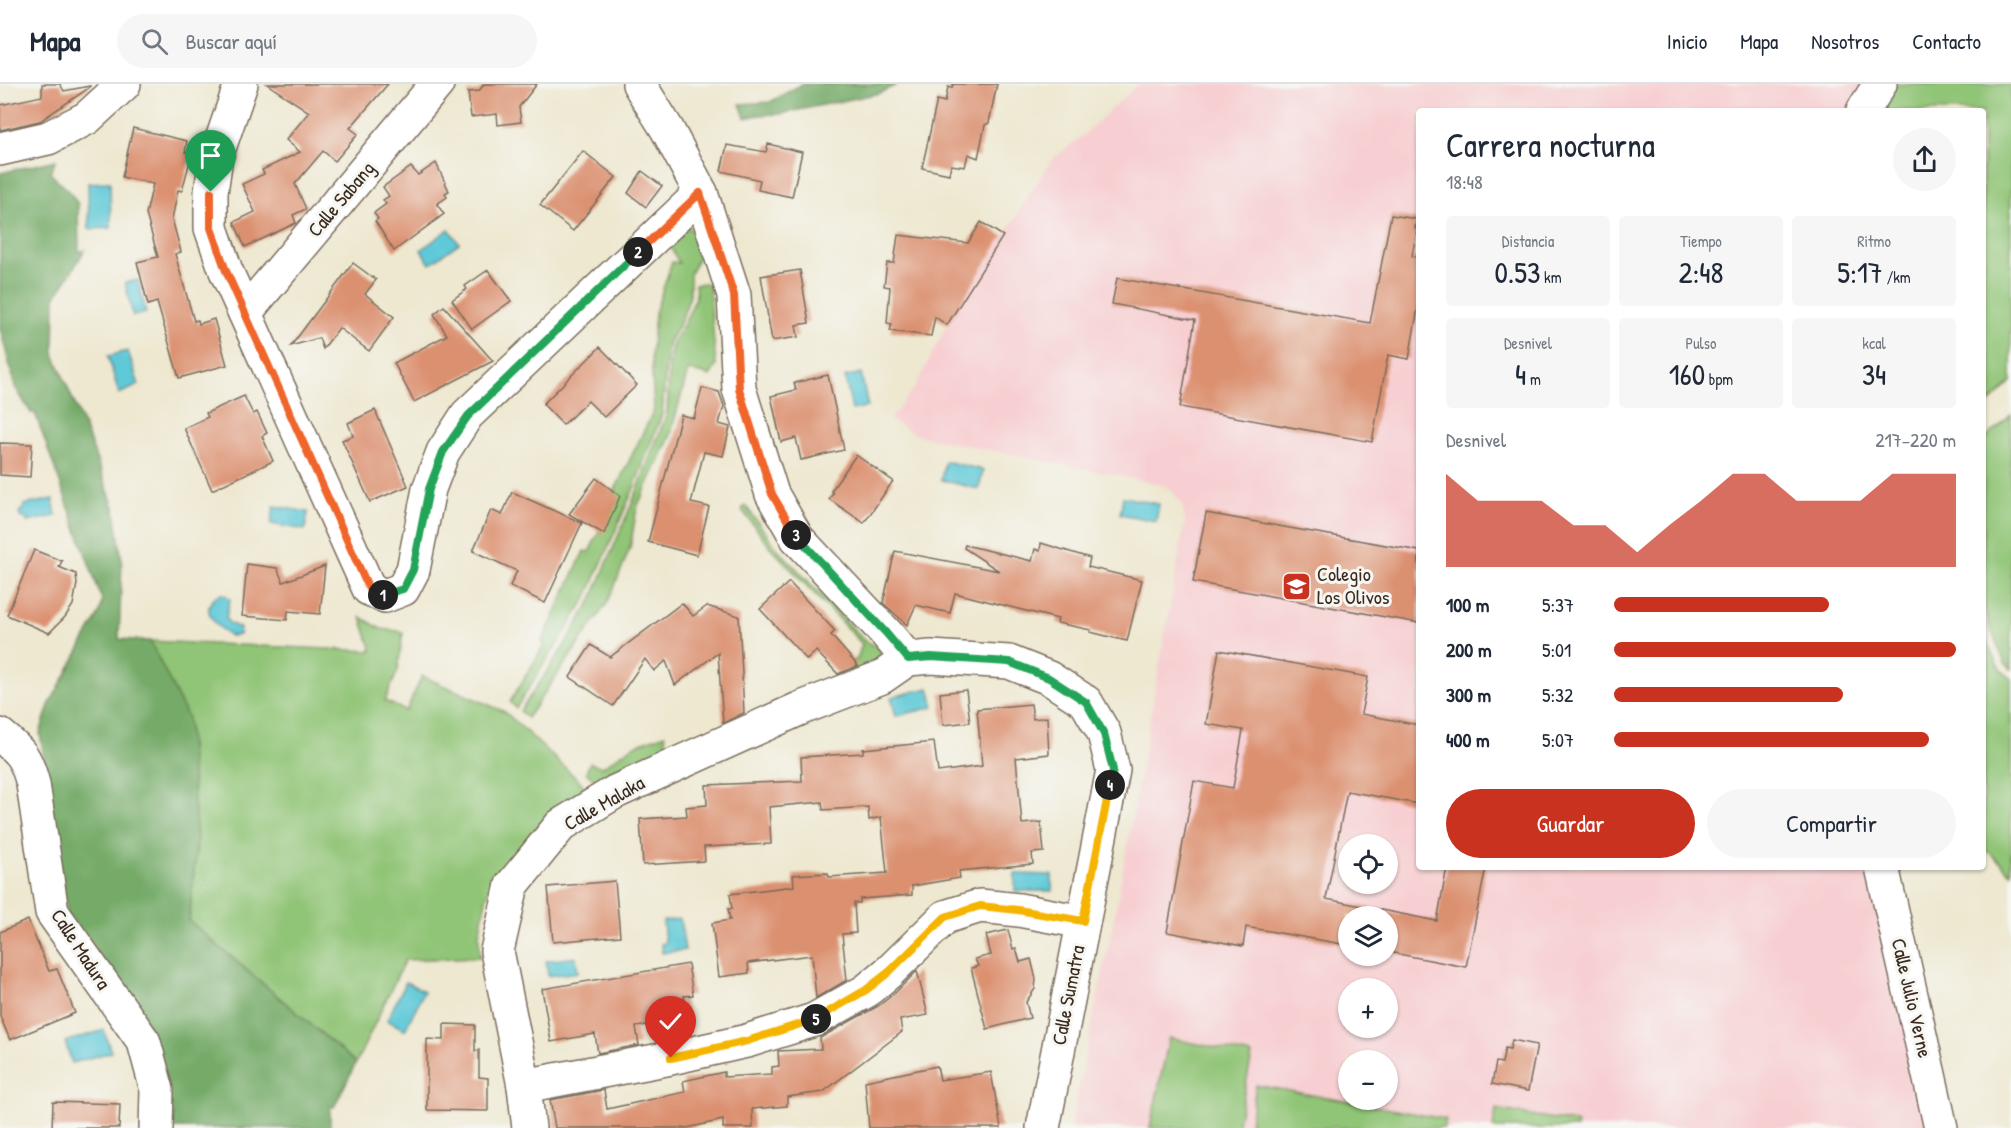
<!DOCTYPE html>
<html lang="es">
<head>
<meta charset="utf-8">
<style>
	body { margin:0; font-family:"Patrick Hand",sans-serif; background:#f6f6f7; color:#1f2937; height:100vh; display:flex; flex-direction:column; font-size:22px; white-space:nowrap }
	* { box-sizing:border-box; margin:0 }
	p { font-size:20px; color:#747a83 }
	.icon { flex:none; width:33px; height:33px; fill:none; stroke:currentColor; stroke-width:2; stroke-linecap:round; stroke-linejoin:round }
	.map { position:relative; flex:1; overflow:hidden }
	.drawer { position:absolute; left:1416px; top:24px; width:570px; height:762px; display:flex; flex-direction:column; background:#fff; border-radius:6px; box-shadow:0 2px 4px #0004 }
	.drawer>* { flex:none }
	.tools { position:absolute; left:1338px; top:750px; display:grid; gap:12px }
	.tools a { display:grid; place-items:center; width:60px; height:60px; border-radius:50%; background:#fff; box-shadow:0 2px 4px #0004; font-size:30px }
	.pin { position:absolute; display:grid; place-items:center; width:51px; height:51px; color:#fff; margin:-62px -26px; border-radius:50% 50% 50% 0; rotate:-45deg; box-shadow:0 0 6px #0007 }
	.pin .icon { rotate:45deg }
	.km { position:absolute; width:30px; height:30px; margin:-15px; border-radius:50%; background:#222; color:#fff; font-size:16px; line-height:30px; text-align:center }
	.round { display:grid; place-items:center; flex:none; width:63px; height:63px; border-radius:32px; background:#f6f6f7 }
	.headline { display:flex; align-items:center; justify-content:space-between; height:102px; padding:0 30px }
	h1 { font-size:33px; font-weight:600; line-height:45px }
	.figures { display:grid; grid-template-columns:repeat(3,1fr); gap:9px; height:102px; padding:6px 30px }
	.figures div { display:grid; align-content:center; border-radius:6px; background:#f6f6f7; text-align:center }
	.figures b { font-size:30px; font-weight:600 }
	.figures small { font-size:16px; font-weight:400 }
	.figures p { font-size:16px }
	.chart { height:168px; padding:12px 30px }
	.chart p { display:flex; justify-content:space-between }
	.chart svg { width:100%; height:108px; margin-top:6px; fill:#c8321e; opacity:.7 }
	.action { display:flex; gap:12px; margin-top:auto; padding:12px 30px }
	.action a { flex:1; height:69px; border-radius:36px; background:#c8321e; color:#fff; font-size:24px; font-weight:600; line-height:69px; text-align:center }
	.action a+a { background:#f6f6f7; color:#1f2937 }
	ul { padding:0 30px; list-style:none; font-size:20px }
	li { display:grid; grid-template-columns:96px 72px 1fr; align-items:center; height:45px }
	li i { height:15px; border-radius:8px; background:#c8321e }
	header { display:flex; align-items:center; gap:36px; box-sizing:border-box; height:84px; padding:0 30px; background:#fff; border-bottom:2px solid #e0e1e3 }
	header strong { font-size:28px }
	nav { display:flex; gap:33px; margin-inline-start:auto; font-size:21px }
	.search { width:420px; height:54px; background:#f6f6f7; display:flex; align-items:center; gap:15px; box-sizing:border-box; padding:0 21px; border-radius:33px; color:#747a83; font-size:22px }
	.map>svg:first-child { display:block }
	.built { fill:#f7cfd2; fill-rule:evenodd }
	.green { fill:#90c476; stroke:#66774a; stroke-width:1.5 }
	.forest { fill:#74aa67; stroke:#586a42; stroke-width:1.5 }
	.water { fill:#5ec9d8; stroke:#4c7a7b; stroke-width:1.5 }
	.building { fill:#db906f }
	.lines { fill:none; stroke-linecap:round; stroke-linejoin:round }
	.minor-casing { stroke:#7a6c5c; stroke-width:36 }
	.tertiary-casing { stroke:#7a6c5c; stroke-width:36 }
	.minor { stroke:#fff; stroke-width:33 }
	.tertiary { stroke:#fff; stroke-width:33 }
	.split-1-casing { stroke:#fff; stroke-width:12 }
	.split-2-casing { stroke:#fff; stroke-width:12 }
	.split-3-casing { stroke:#fff; stroke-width:12 }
	.split-4-casing { stroke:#fff; stroke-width:12 }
	.split-5-casing { stroke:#fff; stroke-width:12 }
	.split-6-casing { stroke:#fff; stroke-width:12 }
	.split-1 { stroke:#f0652b; stroke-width:8 }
	.split-2 { stroke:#22a559; stroke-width:8 }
	.split-3 { stroke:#f0652b; stroke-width:8 }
	.split-4 { stroke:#22a559; stroke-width:8 }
	.split-5 { stroke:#f5b400; stroke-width:8 }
	.split-6 { stroke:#f5b400; stroke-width:8 }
	.labels { text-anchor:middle; stroke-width:6; stroke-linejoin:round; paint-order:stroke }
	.street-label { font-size:20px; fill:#3b2a1e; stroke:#f6f6f2 }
	.poi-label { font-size:20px; fill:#3b2a1e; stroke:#f6f6f2; text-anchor:start }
</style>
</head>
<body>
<header>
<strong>Mapa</strong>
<div class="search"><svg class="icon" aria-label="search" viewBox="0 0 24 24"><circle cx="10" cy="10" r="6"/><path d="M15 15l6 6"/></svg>Buscar aquí</div>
<nav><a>Inicio</a><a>Mapa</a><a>Nosotros</a><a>Contacto</a></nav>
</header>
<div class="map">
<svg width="2011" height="1044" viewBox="0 0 2011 1044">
	<rect width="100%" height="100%" fill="#f6f6f2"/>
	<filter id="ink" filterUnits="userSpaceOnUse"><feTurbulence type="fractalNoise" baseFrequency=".0167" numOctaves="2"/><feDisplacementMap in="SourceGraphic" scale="12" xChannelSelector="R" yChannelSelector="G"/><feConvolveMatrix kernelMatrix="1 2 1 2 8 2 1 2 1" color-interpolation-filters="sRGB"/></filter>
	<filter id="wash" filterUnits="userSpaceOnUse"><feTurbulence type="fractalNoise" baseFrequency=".008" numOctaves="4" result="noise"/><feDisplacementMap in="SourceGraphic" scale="24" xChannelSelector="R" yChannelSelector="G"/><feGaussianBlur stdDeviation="1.35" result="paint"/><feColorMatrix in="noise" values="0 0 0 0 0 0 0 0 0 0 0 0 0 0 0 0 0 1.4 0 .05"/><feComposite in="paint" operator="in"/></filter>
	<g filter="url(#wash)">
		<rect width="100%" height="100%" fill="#eee8d0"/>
		<!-- built -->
		<path class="built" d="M1138 0H1865L1850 27H1419V783H1868L1929 1044H1070L1116 824 1185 437 1182 420 1171 406 1159 400 919 352 890 336 916 301 947 241 1052 75 1083 51ZM1348 760H1388V800H1348ZM1348 832H1388V872H1348ZM1348 904H1388V944H1348ZM1348 976H1388V1016H1348Z"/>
		<!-- green -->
		<g class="green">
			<polygon points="1891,0 2011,0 2011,298 1983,325 1983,27 1876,27"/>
			<polygon points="684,144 692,145 696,148 700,157 700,170 690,190 690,212 681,237 668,259 662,330 633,406 586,515 516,624 510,618 545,560 542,558 584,467 589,468 617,410 614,408 654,326 651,272 655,229 672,178 679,179 668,159"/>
			<polygon points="709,199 716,282 710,292 688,286 670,353 637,423 630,464 608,518 527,634 520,627 563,564 591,517 637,407 667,329 670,271 673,259 685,238 696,213 695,200"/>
			<polygon points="2011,331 2011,585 2005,579 1991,546 1983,519 1983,357"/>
			<path d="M745 421 775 462 865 557C874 560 880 564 882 574L878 580 852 590 845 582 857 575 862 560 771 464 742 426Z"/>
			<polygon points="361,533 381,545 403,548 398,586 385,617 406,627 422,592 505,628 589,706 552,728 510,773 487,811 479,851 480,873 405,876 356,979 189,837 197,757 150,557 372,567"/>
			<polygon points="1983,549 1997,581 2011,595 2011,789 1989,768 1983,767"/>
			<polygon points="665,650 667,663 598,700 586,688 590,679 602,683 635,661"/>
			<polygon points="1169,954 1252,971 1237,1044 1150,1044"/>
			<polygon points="1256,1001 1446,1035 1444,1044 1249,1044"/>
			<polygon points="1496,1025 1577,1039 1577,1044 1493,1044"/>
		</g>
		<!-- forest -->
		<g class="forest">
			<polygon points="802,0 898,0 880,9 780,30 759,31 745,34 740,20 770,18"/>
			<polygon points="56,76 50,89 68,106 78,120 79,168 85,166 55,214 54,270 88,352 115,426 122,477 119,555 150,557 188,634 197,757 189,837 356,979 334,1023 330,1023 330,1044 172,1044 67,829 40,649 49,621 100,528 102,516 35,329 31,329 15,303 0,244 0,89"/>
		</g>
		<!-- water -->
		<g class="water">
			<polygon points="110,98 111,144 89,145 88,99"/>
			<polygon points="449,145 459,159 430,180 421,166"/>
			<polygon points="138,196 146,229 133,232 125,199"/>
			<polygon points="128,267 139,301 119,310 108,272"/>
			<polygon points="861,289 868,323 852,326 845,293"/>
			<polygon points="945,377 983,386 979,405 941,396"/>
			<polygon points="1123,413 1159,420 1156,437 1120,430"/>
			<polygon points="53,415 56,432 27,438 26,434 22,434 19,431 20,427 24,424 24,421"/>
			<polygon points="274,422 308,428 305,446 271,440"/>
			<path d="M220 510H224L230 515 226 534 229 539 240 544 239 551 230 552C214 540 197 524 220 510Z"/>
			<polygon points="929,604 934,623 896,632 891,613"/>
			<polygon points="1015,790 1052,791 1052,807 1015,807"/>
			<polygon points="680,835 685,866 662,869 661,860 665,859 663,837"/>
			<polygon points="576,873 578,888 548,892 546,877"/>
			<polygon points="406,898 424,907 405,946 387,936"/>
			<polygon points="104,946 111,968 72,979 65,958"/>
		</g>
		<g id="blocks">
			<!-- building -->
			<g class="building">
				<polygon points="42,0 60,0 64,7 90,2 90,3 40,37 0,46 0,21 42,12"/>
				<polygon points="267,0 388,0 350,44 358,50 335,77 323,67 295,100 306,125 293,131 296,139 245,163 234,138 255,128 242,100 264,90 262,86 300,68 286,56 309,28"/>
				<polygon points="484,0 537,0 519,23 521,38 498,41 497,30 471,33 468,8 479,7"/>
				<polygon points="953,0 997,0 989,39 985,41 978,74 968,70 965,83 951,81 949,90 922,84 937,16 945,18 948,3 952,4"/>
				<polygon points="133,44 187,57 185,68 192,69 182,107 178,106 172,135 181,168 175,170 194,237 198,236 199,240 214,235 227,281 179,294 157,218 148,221 137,178 158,173 146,130 153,100 122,93"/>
				<polygon points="768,60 802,68 792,113 758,106 760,96 721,87 727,61 766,68"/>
				<polygon points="583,67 616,93 573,147 540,121"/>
				<polygon points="436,79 449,107 445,109 447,113 437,120 444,130 394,167 375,137 378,135 374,129 386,120 383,116 389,112 383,103 411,83 418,91"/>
				<polygon points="642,87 662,102 646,123 628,109"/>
				<polygon points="1391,131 1416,135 1415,144 1417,144 1412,172 1419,174 1419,218 1409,275 1388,271 1372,358 1180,323 1195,236 1112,220 1117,194 1370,239"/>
				<polygon points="981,138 1003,152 947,241 935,233 931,252 890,247 892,240 887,239 890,203 884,202 887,179 894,179 898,151 968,159"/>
				<polygon points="353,179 376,196 365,210 394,233 369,267 339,244 323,265 319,254 291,262"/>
				<polygon points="488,186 511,217 472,245 452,216 467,205 465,202"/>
				<polygon points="800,186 809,239 796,241 798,253 772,257 761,192"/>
				<polygon points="444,222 493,277 414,318 394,279 447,251 434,230"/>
				<polygon points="600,263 637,301 604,333 588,317 563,341 543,320"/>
				<polygon points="828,291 844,366 801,376 796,354 781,358 771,312 796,306 794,299"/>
				<polygon points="702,304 719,308 724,322 719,340 730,343 723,372 704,368 691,419 709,423 697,471 648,458 681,331 694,334"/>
				<polygon points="244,312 253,330 257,328 267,349 262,352 273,377 212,406 184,344 208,333 206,329"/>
				<polygon points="375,326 408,402 370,418 342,356 353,352 348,339"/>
				<polygon points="0,359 32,360 30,393 0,391"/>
				<polygon points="856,371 893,397 864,439 829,415 833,409 831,407"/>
				<polygon points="596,394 620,412 604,450 569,430"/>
				<polygon points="512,408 582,439 545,519 510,502 517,487 473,467 491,426 502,431"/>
				<polygon points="1206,429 1419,467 1419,539 1193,498"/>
				<polygon points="1041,459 1090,474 1088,483 1142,496 1127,557 1090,548 1091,546 1057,539 1058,535 955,509 950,529 916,521 907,541 883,519 895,467 999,487 964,464 965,461 1032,477 1035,465 1040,467"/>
				<polygon points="34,466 62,477 59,483 76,490 77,500 73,521 65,533 49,549 7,531"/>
				<polygon points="247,480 277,484 283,498 325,482 320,530 288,527 287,536 242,532"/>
				<polygon points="789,498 835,547 831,551 858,582 838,590 816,567 807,576 760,525"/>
				<polygon points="682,519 693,532 707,522 739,532 744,629 723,639 718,569 675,601 666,577 654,587 645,575 613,622 570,593 591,561 610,573"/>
				<polygon points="1219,566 1368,593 1361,630 1419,641 1419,720 1347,707 1326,815 1437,837 1447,783 1486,783 1466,883 1388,868 1388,832 1348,832 1348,861 1246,843 1243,862 1167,848 1194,697 1233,704 1243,646 1206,640"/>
				<polygon points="966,606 970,638 943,641 940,609"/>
				<polygon points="1031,620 1033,635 1047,633 1049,670 1016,674 1022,740 1041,738 1044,768 1032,769 1033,780 959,787 960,794 912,802 912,811 860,815 860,819 854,819 856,849 842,850 847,896 816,914 812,871 748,879 749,889 719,893 712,839 730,836 728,825 732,825 730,810 794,802 793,791 828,789 829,793 887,789 881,733 869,736 868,723 823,726 822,718 769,723 771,760 704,763 705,777 643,781 640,735 687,732 686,723 707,721 706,701 802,697 801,673 863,669 863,665 934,658 938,688 982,682 977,625"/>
				<polygon points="615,797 620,852 553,858 548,803"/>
				<polygon points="28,836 49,887 57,885 75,929 10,956 0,932 0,848"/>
				<polygon points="1008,846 1013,865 1016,864 1020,878 1031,875 1036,895 1035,905 1026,918 1030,934 987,945 971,884 978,882 975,875 991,871 986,851"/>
				<polygon points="688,880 693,911 684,912 688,934 636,943 639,961 598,969 595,950 551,958 542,905"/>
				<polygon points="917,887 928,931 900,936 902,948 823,1008 787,1013 787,1022 752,1025 753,1044 723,1044 723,1036 687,1044 555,1044 550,1016 604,1006 607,1025 685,1008 683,997 724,988 724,993 772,990 772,983 779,982 778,967 821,965 820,954 878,922 895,909"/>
				<polygon points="444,940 475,941 475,967 479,966 479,993 488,994 488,1027 427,1026 427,955 444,956"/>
				<polygon points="1512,956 1537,961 1528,1007 1492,1000 1496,978 1502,979 1505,964 1510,965"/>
				<polygon points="937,982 940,996 991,988 1001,1044 869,1044 865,997"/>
				<polygon points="53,1018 120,1020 119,1044 52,1044"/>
			</g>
		</g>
	</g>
	<g filter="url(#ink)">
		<use href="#blocks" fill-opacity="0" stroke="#7a6c5c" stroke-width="1.5"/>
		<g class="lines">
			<defs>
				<g id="minor">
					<polyline points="241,0 216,73 211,108 211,144 226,187 369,505 385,512 403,505 413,486 429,405 443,368 467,331 701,109"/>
					<polyline points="1863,27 1880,0"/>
					<polyline points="0,65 48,54 87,34 124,0"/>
					<polyline points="245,229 437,0"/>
					<path d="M0 651C21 668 26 673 33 700L52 828 144 958 157 1006 156 1044"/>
					<polyline points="1882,783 1941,1044"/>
					<polyline points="524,1002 671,974 747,957 814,936 866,907 889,888 945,833 980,822 1019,826 1083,838"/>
					<polyline points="529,1044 524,1002 497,867 512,801 561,741 615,708 799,625 882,593 908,575"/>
				</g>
				<polyline id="tertiary" points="639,0 667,45 701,109 734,211 739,305 772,410 797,454 886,549 908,575 931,573 1009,578 1049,594 1086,618 1104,649 1113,686 1043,1044"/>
			</defs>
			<!-- minor casing -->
			<use href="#minor" class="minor-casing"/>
			<!-- tertiary casing -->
			<use href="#tertiary" class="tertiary-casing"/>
			<!-- minor -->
			<use href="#minor" class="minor"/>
			<!-- tertiary -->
			<use href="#tertiary" class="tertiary"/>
		</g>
	</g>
	<g class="lines" filter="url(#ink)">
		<defs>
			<polyline id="split-1" points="211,108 211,144 226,187 369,505 383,511"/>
			<polyline id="split-2" points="383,511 403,505 413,486 429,405 443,368 468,332 638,168"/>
			<polyline id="split-3" points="638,168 700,109 734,211 739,305 772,410 796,451"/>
			<polyline id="split-4" points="796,451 886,549 908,575 931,573 1009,578 1049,594 1086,618 1104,650 1113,686 1110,701"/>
			<polyline id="split-5" points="816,935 866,906 889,888 945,833 980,822 1018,826 1083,837 1110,701"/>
			<polyline id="split-6" points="671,974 747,957 816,935"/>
		</defs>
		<!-- split-1 casing -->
		<use href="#split-1" class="split-1-casing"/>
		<!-- split-2 casing -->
		<use href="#split-2" class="split-2-casing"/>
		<!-- split-3 casing -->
		<use href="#split-3" class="split-3-casing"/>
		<!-- split-4 casing -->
		<use href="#split-4" class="split-4-casing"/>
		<!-- split-5 casing -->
		<use href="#split-5" class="split-5-casing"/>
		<!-- split-6 casing -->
		<use href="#split-6" class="split-6-casing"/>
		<!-- split-1 -->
		<use href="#split-1" class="split-1"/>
		<!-- split-2 -->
		<use href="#split-2" class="split-2"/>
		<!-- split-3 -->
		<use href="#split-3" class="split-3"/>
		<!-- split-4 -->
		<use href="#split-4" class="split-4"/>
		<!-- split-5 -->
		<use href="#split-5" class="split-5"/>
		<!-- split-6 -->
		<use href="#split-6" class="split-6"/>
	</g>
	<!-- icons -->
	<defs>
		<symbol id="school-square" viewBox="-11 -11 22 22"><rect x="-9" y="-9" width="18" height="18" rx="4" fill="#c8321e" stroke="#f6f6f2"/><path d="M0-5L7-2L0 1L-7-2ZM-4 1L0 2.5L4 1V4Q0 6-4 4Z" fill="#fff"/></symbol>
	</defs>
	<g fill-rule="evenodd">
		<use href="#school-square" x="1280" y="486" width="33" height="33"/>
	</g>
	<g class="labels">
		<!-- street labels -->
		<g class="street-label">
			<text transform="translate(341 115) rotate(-50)" y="7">Calle Sabang</text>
			<text transform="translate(604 719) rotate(-30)" y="7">Calle Malaka</text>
			<text transform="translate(81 865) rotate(57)" y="7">Calle Madura</text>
			<text transform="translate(1068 911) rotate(-79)" y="7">Calle Sumatra</text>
			<text transform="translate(1912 914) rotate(77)" y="7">Calle Julio Verne</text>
		</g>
		<!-- poi labels -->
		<g class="poi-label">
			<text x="1317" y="497">Colegio<tspan x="1317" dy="23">Los Olivos</tspan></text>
		</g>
	</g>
</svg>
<div class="tools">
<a><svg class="icon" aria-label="locate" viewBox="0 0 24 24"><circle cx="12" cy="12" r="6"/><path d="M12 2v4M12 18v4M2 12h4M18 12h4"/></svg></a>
<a><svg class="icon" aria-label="layers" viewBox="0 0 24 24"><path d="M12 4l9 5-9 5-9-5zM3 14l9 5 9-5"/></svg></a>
<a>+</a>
<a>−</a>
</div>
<div class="pin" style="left:211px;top:108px;background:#1e9e55"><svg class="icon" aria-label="arrive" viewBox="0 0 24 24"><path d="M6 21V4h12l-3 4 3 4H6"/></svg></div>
<div class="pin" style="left:671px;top:974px;background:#d93025"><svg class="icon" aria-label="check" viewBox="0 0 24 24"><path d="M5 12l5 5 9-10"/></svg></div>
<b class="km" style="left:383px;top:511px">1</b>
<b class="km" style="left:638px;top:168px">2</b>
<b class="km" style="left:796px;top:451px">3</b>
<b class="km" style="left:1110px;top:701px">4</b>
<b class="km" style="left:816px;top:935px">5</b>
<section class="drawer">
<div class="headline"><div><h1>Carrera nocturna</h1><p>18:48</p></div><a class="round"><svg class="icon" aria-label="share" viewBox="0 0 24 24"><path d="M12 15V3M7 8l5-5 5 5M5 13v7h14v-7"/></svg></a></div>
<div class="figures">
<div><p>Distancia</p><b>0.53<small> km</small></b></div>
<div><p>Tiempo</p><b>2:48</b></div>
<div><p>Ritmo</p><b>5:17<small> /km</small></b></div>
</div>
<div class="figures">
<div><p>Desnivel</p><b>4<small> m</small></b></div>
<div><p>Pulso</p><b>160<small> bpm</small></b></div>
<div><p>kcal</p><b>34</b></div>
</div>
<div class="chart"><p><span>Desnivel</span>217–220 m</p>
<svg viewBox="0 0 160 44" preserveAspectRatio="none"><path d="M0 44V6L10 17L20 17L30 17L40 27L50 27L60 38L70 27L80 17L90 6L100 6L110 17L120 17L130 17L140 6L150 6L160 6V44z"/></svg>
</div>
<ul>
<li><b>100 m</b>5:37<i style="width:63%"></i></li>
<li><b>200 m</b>5:01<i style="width:100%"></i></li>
<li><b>300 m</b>5:32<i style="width:67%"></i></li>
<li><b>400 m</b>5:07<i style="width:92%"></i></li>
</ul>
<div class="action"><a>Guardar</a><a>Compartir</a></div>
</section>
</div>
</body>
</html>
